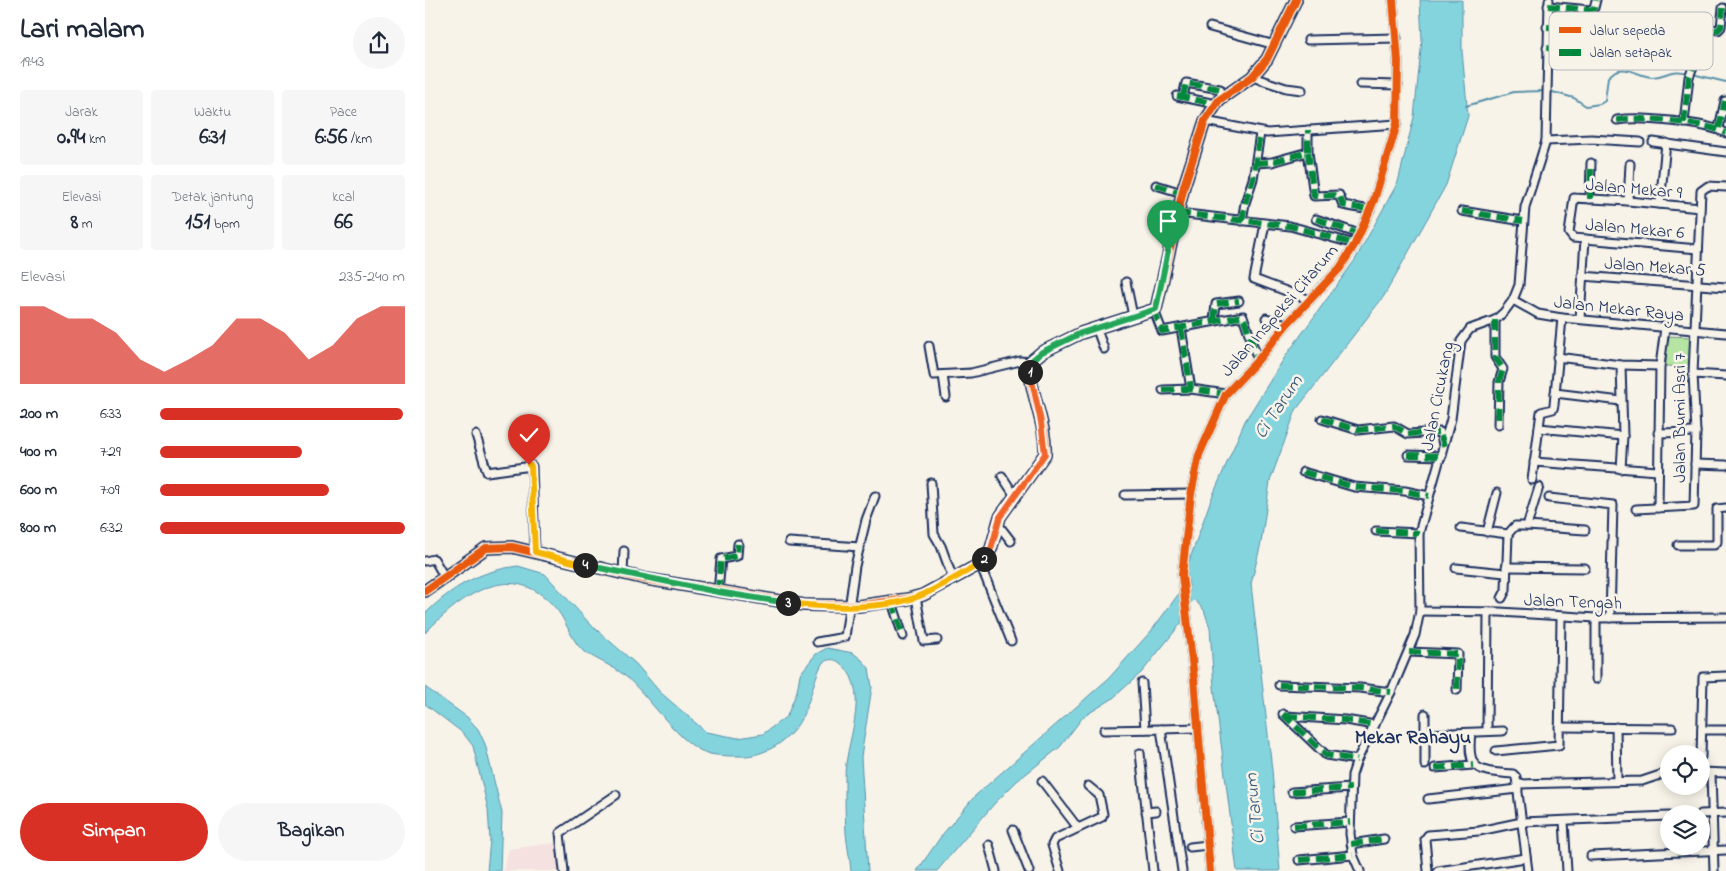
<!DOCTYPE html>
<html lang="id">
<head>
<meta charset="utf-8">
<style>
	body { margin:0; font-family:"Indie Flower",sans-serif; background:#f6f6f7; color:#1f2937; height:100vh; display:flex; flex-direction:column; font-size:19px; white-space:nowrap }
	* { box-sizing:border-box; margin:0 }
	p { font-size:16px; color:#747a83 }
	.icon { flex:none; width:28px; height:28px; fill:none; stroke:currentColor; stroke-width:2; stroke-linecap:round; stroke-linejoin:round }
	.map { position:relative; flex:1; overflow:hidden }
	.drawer { display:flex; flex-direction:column; background:#fff; width:425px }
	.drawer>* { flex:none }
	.controls { position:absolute; left:1235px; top:745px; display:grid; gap:10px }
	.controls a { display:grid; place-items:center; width:50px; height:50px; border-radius:50%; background:#fff; box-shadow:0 2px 12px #0003; font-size:25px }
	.pin { position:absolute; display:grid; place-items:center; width:42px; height:42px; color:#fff; margin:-51px -21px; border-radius:50% 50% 50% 0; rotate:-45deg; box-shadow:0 0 5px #0007 }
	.pin .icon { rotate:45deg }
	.km { position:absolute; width:25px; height:25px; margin:-12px; border-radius:50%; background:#222; color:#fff; font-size:14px; line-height:25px; text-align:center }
	.round { display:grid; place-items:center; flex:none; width:52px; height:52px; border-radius:26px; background:#f6f6f7 }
	.headline { display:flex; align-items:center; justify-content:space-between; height:85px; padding:0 20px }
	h1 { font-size:28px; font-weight:700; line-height:38px }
	.metrics { display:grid; grid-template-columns:repeat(3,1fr); gap:8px; height:85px; padding:5px 20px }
	.metrics div { display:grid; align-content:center; border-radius:5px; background:#f6f6f7; text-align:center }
	.metrics b { font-size:21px; font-weight:700 }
	.metrics small { font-size:14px; font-weight:400 }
	.metrics p { font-size:14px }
	.chart { height:140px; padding:10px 20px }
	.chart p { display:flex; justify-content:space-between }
	.chart svg { width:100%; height:90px; margin-top:5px; fill:#d93025; opacity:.7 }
	.action { display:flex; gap:10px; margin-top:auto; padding:10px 20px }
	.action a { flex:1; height:58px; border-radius:30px; background:#d93025; color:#fff; font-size:20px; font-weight:700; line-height:58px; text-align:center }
	.action a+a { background:#f6f6f7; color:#1f2937 }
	ul { padding:0 20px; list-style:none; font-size:16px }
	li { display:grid; grid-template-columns:80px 60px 1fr; align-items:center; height:38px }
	li i { height:12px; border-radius:6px; background:#d93025 }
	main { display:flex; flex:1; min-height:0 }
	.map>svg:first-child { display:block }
	.built { fill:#f5e1e0 }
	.green { fill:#b6e4a3; stroke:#688a80 }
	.water { fill:#84d4de; stroke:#5a92ab }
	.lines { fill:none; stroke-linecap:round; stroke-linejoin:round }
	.stream { stroke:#5a92ab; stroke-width:2 }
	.river { stroke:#84d4de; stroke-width:12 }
	.street-casing { stroke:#1b2f5e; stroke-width:11 }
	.secondary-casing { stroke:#1b2f5e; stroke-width:14 }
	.street { stroke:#f7f3e8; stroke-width:7 }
	.secondary { stroke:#f7f3e8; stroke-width:10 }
	.quiet { stroke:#00873e; stroke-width:6; stroke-dasharray:12 6; stroke-linecap:butt }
	.cycleway-casing { stroke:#f7f3e8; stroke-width:11 }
	.cycleway { stroke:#e8590c; stroke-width:8 }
	.split-1-casing { stroke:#fff; stroke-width:10 }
	.split-2-casing { stroke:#fff; stroke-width:10 }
	.split-3-casing { stroke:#fff; stroke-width:10 }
	.split-4-casing { stroke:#fff; stroke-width:10 }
	.split-5-casing { stroke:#fff; stroke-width:10 }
	.split-1 { stroke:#22a559; stroke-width:6 }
	.split-2 { stroke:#f0652b; stroke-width:6 }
	.split-3 { stroke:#f5b400; stroke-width:6 }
	.split-4 { stroke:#22a559; stroke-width:6 }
	.split-5 { stroke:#f5b400; stroke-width:6 }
	.labels { text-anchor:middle; stroke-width:5; stroke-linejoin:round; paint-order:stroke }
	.street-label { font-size:18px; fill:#1b2f5e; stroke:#f7f3e8 }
	.water-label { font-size:19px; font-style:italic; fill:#35587e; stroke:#f7f3e8 }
	.quarter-label { font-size:20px; font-weight:bold; fill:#1b2f5e; stroke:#f7f3e8 }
	.key { fill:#f7f3e8; stroke:#b5b8bf; stroke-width:1 }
	.key-label { font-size:14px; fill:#1b2f5e }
</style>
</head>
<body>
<main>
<section class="drawer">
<div class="headline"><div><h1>Lari malam</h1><p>19:43</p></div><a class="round"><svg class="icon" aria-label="share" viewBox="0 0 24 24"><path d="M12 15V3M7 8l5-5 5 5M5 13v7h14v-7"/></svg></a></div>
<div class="metrics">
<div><p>Jarak</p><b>0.94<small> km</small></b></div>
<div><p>Waktu</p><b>6:31</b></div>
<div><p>Pace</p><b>6:56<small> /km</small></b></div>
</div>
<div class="metrics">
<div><p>Elevasi</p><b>8<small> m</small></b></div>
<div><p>Detak jantung</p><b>151<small> bpm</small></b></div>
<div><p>kcal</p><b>66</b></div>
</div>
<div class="chart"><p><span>Elevasi</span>235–240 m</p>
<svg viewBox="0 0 160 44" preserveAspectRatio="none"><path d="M0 44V6L10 6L20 12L30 12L40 19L50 32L60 38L70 32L80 25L90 12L100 12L110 19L120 32L130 25L140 12L150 6L160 6V44z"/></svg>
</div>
<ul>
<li><b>200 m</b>6:33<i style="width:99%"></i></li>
<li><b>400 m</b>7:29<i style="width:58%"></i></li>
<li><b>600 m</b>7:09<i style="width:69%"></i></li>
<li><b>800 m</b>6:32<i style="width:100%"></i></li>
</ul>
<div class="action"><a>Simpan</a><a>Bagikan</a></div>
</section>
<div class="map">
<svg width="1301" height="871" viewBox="0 0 1301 871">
	<rect width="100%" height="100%" fill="#f7f3e8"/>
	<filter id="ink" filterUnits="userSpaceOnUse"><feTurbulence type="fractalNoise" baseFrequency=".02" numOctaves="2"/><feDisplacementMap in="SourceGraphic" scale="10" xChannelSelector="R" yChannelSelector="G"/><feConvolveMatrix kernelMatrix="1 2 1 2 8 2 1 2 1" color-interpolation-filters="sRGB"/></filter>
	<g filter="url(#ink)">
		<!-- built -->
		<polygon class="built" points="137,842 142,871 78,871 84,849"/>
		<!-- green -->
		<polygon class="green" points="1242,336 1266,337 1266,367 1241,366"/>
		<!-- water -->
		<g class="water">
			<polygon points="995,0 1037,0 1037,51 1043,116 1021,185 959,296 871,410 845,481 836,543 826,584 847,770 855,871 812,871 789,687 785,628 779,610 766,596 761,570 785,502 820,421 860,357 930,260 973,182 989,117 997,40"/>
			<path d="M93 566 120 574 165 624 211 664 235 692 281 732 313 738 338 734 362 716 372 691 375 674 391 654 402 648 428 653 436 659 444 668 447 687 436 757 443 871H426C425 858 422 846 421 833 420 815 420 797 420 779 419 743 447 696 418 665 411 659 406 658 398 662 386 683 386 709 368 731 356 746 334 757 315 756 305 756 295 756 285 754 256 748 223 694 199 675 188 666 172 660 160 652 148 644 142 623 133 611 89 556 38 594 0 633V614C27 587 54 571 93 566Z"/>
			<polygon points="755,592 757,622 717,672 687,699 658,717 635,747 592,781 569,804 512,871 492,871 517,835 550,796 684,678 727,630"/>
			<polygon points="0,687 42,717 53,729 60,744 77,813 75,871 62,871 65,840 63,809 48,746 38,733 0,704"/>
		</g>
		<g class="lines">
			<!-- stream -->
			<g class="stream">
				<polyline points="1267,74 1301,82"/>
				<path d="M1124 91 1149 98 1161 106 1175 104 1180 101 1183 77C1186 75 1189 71 1193 70 1205 67 1215 77 1228 77 1242 76 1246 68 1263 73"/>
				<polyline points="1041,106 1089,92 1119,91"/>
			</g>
			<!-- river -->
			<polyline class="river" points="744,620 777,582"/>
			<defs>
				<g id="street">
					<polyline points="1123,6 1165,10 1169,8 1171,0"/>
					<polyline points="785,27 850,45"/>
					<polyline points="1122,27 1158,29"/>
					<polyline points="883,40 972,38"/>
					<polyline points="1122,48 1162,54"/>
					<polyline points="827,77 861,88 877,90"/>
					<polyline points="935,84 973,85"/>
					<polyline points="752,96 791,104"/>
					<polyline points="758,97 761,83 795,89 797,97"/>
					<path d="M1192 120C1215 116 1282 123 1301 133"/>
					<polyline points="780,121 842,133 972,124"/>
					<polyline points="1259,123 1264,77 1271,59 1276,33 1280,28 1293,30 1296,27 1298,8"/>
					<polyline points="1294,128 1300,101"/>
					<polyline points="1121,141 1166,139 1215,142"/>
					<polyline points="1228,142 1301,152"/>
					<polyline points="883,152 889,196 914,195 918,205 945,210"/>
					<polyline points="831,163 847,162 883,152 883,130"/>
					<polyline points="731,185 757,193"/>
					<polyline points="1165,199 1166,163"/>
					<polyline points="1203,201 1205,164"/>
					<polyline points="1235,204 1241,143"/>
					<polyline points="1037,211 1098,221"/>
					<polyline points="753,213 865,226 930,244"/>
					<polyline points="891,219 934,234"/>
					<polyline points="817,221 820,203 828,179 835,133"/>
					<polyline points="840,224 829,279 885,300"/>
					<polyline points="1273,249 1160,239 1148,238 1144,233 1149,198 1203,201 1275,208"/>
					<polyline points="1157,276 1301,287"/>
					<polyline points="701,282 708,316"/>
					<polyline points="1088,300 1113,314 1137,318 1301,333"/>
					<polyline points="729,310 737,331 818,316 833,360"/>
					<polyline points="841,318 862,324"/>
					<polyline points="1155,319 1160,239"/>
					<polyline points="1070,320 1070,357 1078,369 1074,382 1073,425"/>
					<polyline points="789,321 791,304 814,301"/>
					<polyline points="671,327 679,349"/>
					<polyline points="756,328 766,389"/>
					<polyline points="504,346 509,375 546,373 595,361 605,362"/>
					<polyline points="1132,357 1196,365 1235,366"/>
					<polyline points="1196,365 1198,436 1196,469"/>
					<polyline points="1268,374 1301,376"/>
					<polyline points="518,375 521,397"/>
					<polyline points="738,390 766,389 801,394"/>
					<polyline points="1130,393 1196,401"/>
					<polyline points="897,419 933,430 969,426 983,434 1015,432 1018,445"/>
					<polyline points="1114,428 1198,436"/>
					<polyline points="1233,433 1271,432"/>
					<polyline points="51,435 62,472 107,466 110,552"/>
					<polyline points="983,455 1017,456"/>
					<polyline points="1109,462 1233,471"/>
					<polyline points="1270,464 1301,465"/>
					<polyline points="878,472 929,487 980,491 1004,496"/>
					<polyline points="577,476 590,496"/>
					<polyline points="1107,480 1116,412 1128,409 1129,405 1137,318"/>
					<polyline points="506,483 509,534 516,546 528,579"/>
					<polyline points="700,495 766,494"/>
					<polyline points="1124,498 1188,505 1185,618"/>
					<polyline points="1233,508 1235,366 1240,328"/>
					<polyline points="1211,509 1269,506 1271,432 1268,374 1276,191 1283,186 1301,187"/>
					<polyline points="572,523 586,541"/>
					<polyline points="1102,526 1160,530"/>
					<polyline points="1036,528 1083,534"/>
					<polyline points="951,531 994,533"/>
					<polyline points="1062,532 1072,493"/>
					<polyline points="364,542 435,547"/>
					<polyline points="1253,545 1289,545 1292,542 1292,509 1301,508"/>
					<polyline points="0,561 9,559 20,578"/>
					<polyline points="555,564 586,641"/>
					<polyline points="1081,567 1160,568"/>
					<polyline points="1031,568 1080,573"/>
					<polyline points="198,574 199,551"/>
					<polyline points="293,592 296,559 312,556 313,544"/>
					<polyline points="491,597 499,641 512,640"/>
					<polyline points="1077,598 1081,590 1083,534 1090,526 1102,526 1114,487"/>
					<polyline points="467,602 478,636"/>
					<polyline points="995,611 1075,612 1171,618 1301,617"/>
					<polyline points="392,642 420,637 430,566 441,520 450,496"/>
					<polyline points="984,652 1033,654 1032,690"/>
					<polyline points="1171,679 1171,618"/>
					<polyline points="717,683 720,729"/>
					<polyline points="854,685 935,688 966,692"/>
					<polyline points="858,714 901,755 932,760"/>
					<polyline points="1000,714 1000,765"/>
					<polyline points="861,716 920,720 950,725"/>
					<polyline points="1134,727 1247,728"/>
					<polyline points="1191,727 1192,781"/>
					<polyline points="736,729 773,728"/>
					<polyline points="679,730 736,729 757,871"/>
					<polyline points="1277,730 1301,730"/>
					<polyline points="1062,731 1063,612"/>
					<path d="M1046 733C1041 773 1055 771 1088 774L1091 777 1103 871"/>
					<polyline points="1000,734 1078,731"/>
					<polyline points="1071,751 1134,745 1136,617"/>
					<polyline points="715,753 728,871"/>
					<polyline points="1276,757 1278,677 1301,676"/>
					<polyline points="1010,768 1048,765"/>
					<polyline points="1276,772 1301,773"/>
					<polyline points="1286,773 1289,871"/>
					<polyline points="617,781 653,828"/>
					<polyline points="1093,784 1217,781 1244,772"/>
					<polyline points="867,792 926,788"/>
					<polyline points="1003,799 1093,789"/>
					<polyline points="721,812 731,811"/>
					<polyline points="1276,814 1301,813"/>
					<polyline points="1139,821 1142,871"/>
					<polyline points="869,826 925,822"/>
					<polyline points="588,830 604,871"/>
					<polyline points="926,844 959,839"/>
					<polyline points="564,845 571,871"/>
					<polyline points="765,847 783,845"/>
					<polyline points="1166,856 1301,850"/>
					<polyline points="874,860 928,855"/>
					<polyline points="139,871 135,833 191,795"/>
					<polyline points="635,871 627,845 630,839 677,817 678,814 674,795 663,786"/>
					<polyline points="785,871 769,678 757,575 766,494 774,455 801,394 833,360 862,324 915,268 930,244 939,224 949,200 972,124 973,61 968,0"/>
					<polyline points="935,871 928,855 925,834 927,775 932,760 966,692 990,635 995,611 994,533 1026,419 1036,341 1045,329 1070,320 1079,312 1088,300 1094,285 1100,207 1121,141 1124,0"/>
					<polyline points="1003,871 1000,839 1003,835 1054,831 1097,822 1244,816"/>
					<polyline points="1013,871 1101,858"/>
				</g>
				<path id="secondary" d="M0 591 61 548 87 547 221 579 379 605 433 606 483 599 498 595 555 564 566 549 575 517 620 454C622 424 603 390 605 362L617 352 656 333 731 309 759 186 780 121 794 100 827 77 842 59 871 0"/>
			</defs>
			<!-- street casing -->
			<use href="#street" class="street-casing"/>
			<!-- secondary casing -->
			<use href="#secondary" class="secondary-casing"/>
			<!-- street -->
			<use href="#street" class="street"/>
			<!-- secondary -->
			<use href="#secondary" class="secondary"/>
			<!-- quiet -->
			<g class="quiet">
				<polyline points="1123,6 1165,10 1169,8 1171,0"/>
				<polyline points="1122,27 1158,29"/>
				<polyline points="1122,48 1162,54"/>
				<polyline points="752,96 791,104"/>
				<polyline points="758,97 761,83 795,89 797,97"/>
				<path d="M1192 120C1215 116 1282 123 1301 133"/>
				<polyline points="1259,123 1264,77 1271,59 1276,33 1280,28 1293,30 1296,27 1298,8"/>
				<polyline points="1294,128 1300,101"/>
				<polyline points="883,152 889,196 914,195 918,205 945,210"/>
				<polyline points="831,163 847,162 883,152 883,130"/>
				<polyline points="731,185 757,193"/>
				<polyline points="1165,199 1166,163"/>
				<polyline points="1037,211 1098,221"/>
				<polyline points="753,213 865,226 930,244"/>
				<polyline points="891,219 934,234"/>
				<polyline points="817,221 820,203 828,179 835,133"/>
				<polyline points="729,310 737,331 818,316 833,360"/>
				<polyline points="1070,320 1070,357 1078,369 1074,382 1073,425"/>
				<polyline points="789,321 791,304 814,301"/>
				<polyline points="756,328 766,389"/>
				<polyline points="738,390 766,389 801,394"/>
				<polyline points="897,419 933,430 969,426 983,434 1015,432 1019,446"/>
				<polyline points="983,455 1017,456"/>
				<polyline points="878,472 929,487 980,491 1004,496"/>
				<polyline points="951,531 994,533"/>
				<polyline points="293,592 296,559 312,556 313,544"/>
				<polyline points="467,602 478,636"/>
				<polyline points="984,652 1033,654 1032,690"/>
				<polyline points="854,685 935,688 966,692"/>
				<polyline points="858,714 901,755 932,760"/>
				<polyline points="861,716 920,720 950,725"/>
				<polyline points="1010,768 1048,765"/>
				<polyline points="867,792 926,788"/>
				<polyline points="869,826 925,822"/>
				<polyline points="926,844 959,839"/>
				<polyline points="874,860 928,855"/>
			</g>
			<defs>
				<g id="cycleway">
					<path d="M0 591 61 548 87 547 221 579 379 605 433 606 483 599 498 595 555 564 566 549 575 517 620 454C622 424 603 390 605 362L617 352 656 333 731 309 759 186 780 121 794 100 827 77 842 59 871 0"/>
					<polyline points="785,871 769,678 757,575 766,494 774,455 801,394 833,360 862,324 915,268 930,244 939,224 949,200 972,124 973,61 968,0"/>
				</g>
			</defs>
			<!-- cycleway casing -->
			<use href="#cycleway" class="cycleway-casing"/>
			<!-- cycleway -->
			<use href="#cycleway" class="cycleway"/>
		</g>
	</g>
	<g class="lines" filter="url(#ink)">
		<defs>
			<polyline id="split-1" points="605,372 605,362 617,352 656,333 731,309 743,251"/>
			<polyline id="split-2" points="559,559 566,549 575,517 620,454 616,422 605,372"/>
			<path id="split-3" d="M363 603C401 608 462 610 497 595 517 586 536 574 555 564L559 559"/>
			<polyline id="split-4" points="160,565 293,592 363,603"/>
			<polyline id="split-5" points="104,465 106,466 110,552 160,565"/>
		</defs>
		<!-- split-1 casing -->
		<use href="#split-1" class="split-1-casing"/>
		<!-- split-2 casing -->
		<use href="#split-2" class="split-2-casing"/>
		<!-- split-3 casing -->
		<use href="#split-3" class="split-3-casing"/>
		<!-- split-4 casing -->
		<use href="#split-4" class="split-4-casing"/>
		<!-- split-5 casing -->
		<use href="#split-5" class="split-5-casing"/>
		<!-- split-1 -->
		<use href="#split-1" class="split-1"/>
		<!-- split-2 -->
		<use href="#split-2" class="split-2"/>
		<!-- split-3 -->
		<use href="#split-3" class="split-3"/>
		<!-- split-4 -->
		<use href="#split-4" class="split-4"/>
		<!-- split-5 -->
		<use href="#split-5" class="split-5"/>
	</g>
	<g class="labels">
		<!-- street labels -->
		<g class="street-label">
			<text transform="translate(1209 188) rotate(5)" y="6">Jalan Mekar 9</text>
			<text transform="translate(1210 228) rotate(5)" y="6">Jalan Mekar 6</text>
			<text transform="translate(1230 266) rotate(4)" y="6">Jalan Mekar 5</text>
			<text transform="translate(1194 308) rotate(6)" y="6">Jalan Mekar Raya</text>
			<text transform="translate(854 310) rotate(-49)" y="6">Jalan Inspeksi Citarum</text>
			<text transform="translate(1012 396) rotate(-79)" y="6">Jalan Cicukang</text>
			<text transform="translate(1254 418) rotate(-90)" y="6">Jalan Bumi Asri 7</text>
			<text transform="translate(1148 601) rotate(2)" y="6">Jalan Tengah</text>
		</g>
		<!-- water labels -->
		<g class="water-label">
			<text transform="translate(852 406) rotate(-56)" y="7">Ci Tarum</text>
			<text transform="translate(828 809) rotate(-96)" y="7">Ci Tarum</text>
		</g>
		<!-- quarter labels -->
		<g class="quarter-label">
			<text x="988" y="743">Mekar Rahayu</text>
		</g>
	</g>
	<!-- legend -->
	<rect x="1124" y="12" width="164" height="58" rx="8" class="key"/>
	<rect x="1134" y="27" width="22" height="6" fill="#e8590c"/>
	<rect x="1134" y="49" width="22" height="7" fill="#00873e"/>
	<g class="key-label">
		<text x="1165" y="35">Jalur sepeda</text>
		<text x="1165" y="57">Jalan setapak</text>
	</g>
</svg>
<div class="controls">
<a><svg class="icon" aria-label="locate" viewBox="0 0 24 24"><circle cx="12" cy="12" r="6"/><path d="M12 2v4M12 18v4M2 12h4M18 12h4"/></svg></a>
<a><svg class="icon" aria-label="layers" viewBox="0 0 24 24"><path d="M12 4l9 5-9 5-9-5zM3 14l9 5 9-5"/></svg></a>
</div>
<div class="pin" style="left:743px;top:251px;background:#1e9e55"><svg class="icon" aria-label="arrive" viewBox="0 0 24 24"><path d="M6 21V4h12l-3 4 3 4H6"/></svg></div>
<div class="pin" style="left:104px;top:465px;background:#d93025"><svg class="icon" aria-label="check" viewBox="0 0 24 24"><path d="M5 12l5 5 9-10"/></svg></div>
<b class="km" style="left:605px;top:372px">1</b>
<b class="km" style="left:559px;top:559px">2</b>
<b class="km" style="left:363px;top:603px">3</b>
<b class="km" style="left:160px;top:565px">4</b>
</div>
</main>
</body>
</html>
